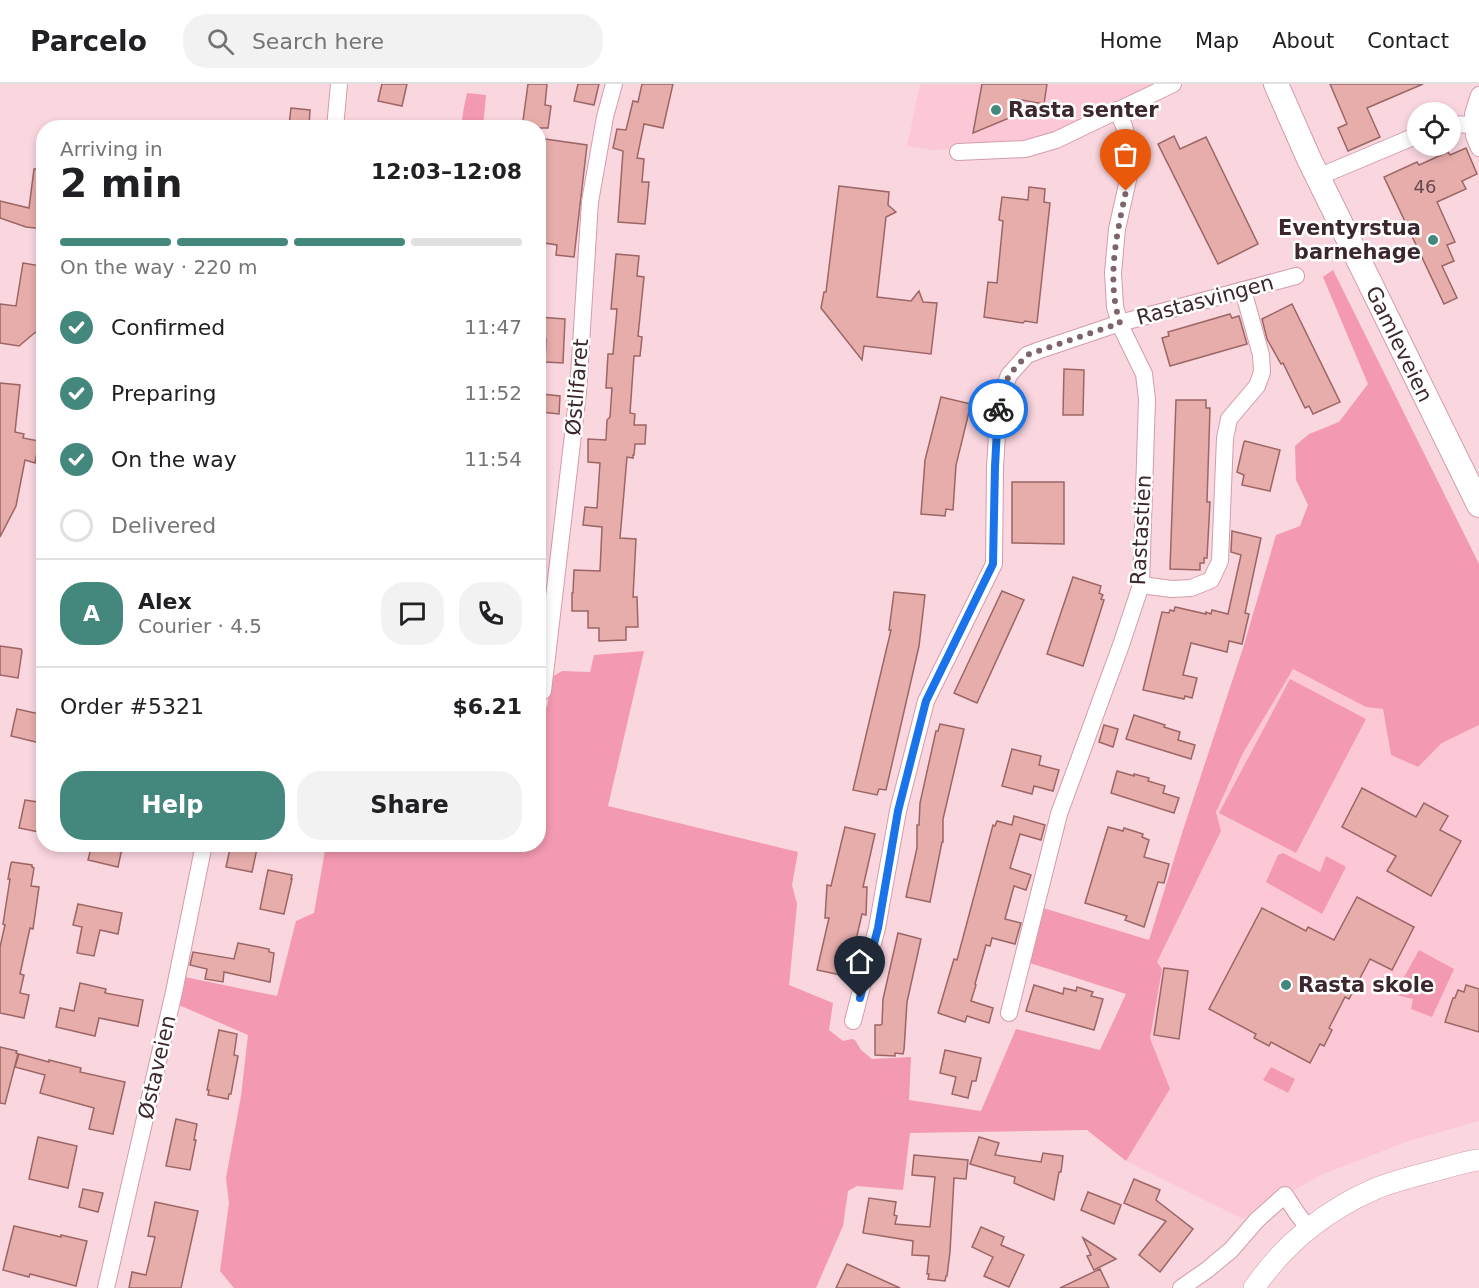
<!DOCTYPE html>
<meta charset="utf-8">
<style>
:root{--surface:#fff;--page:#f2f2f2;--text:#202124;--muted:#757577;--line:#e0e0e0;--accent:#44887d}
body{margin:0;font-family:"DejaVu Sans",sans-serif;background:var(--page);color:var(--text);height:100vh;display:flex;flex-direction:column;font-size:22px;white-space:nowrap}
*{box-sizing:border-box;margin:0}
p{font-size:20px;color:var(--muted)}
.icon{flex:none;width:33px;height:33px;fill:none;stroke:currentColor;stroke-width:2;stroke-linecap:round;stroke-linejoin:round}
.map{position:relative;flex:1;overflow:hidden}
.sheet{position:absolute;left:36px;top:36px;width:510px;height:732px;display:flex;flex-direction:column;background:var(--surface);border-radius:24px;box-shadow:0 3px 9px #0003}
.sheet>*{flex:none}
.fabs{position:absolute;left:1407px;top:18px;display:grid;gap:12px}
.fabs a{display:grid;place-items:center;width:54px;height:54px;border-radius:50%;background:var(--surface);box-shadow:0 3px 9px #0003;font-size:30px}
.pin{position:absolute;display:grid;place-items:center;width:51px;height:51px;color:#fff;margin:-62px -26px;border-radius:50% 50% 50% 0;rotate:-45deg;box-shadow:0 0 6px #0007}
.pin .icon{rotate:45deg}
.courier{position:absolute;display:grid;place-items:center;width:60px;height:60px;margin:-30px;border:4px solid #1a73e8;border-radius:50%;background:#fff;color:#222;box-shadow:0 2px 8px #0007}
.overview em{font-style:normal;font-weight:600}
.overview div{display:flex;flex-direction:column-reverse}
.overview{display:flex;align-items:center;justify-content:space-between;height:102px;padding:0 24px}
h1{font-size:39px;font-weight:600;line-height:45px}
.bar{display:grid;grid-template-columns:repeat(4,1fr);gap:9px 6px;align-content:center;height:72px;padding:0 24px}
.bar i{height:8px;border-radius:4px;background:var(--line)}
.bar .active{background:var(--accent)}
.bar p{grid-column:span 4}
.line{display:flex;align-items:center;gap:15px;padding:0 24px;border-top:2px solid var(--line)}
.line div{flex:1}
.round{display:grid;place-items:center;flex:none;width:63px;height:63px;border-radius:24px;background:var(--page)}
ol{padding:0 24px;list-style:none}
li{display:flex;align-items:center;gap:18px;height:66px}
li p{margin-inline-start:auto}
li .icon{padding:6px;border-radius:50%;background:var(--accent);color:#fff;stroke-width:4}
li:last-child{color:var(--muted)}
li i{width:33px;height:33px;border:3px solid var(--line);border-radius:50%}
.primary-button{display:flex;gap:12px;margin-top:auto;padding:12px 24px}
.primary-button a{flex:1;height:69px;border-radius:24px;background:var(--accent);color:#fff;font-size:24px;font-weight:600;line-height:69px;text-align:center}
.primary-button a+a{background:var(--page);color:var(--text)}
header{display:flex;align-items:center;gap:36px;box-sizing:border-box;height:84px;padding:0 30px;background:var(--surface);border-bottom:2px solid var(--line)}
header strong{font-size:28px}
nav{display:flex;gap:33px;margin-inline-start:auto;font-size:21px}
.search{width:420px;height:54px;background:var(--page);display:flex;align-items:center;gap:15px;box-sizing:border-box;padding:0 21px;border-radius:24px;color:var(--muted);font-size:22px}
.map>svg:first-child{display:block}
.built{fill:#fdc8d6}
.green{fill:#f399b2}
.building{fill:#e7adab;stroke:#9b6665;stroke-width:1.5}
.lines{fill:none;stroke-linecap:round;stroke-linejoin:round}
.minor-casing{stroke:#d39caa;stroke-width:18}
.tertiary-casing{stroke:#d39caa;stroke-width:22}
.secondary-casing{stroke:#d39caa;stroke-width:26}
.minor{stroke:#fff;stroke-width:16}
.tertiary{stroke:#fff;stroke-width:21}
.secondary{stroke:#fff;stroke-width:24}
.done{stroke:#7e646b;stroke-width:6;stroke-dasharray:0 10.8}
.route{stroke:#1a73e8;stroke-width:8}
.poi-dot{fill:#44887d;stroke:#fff;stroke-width:2}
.labels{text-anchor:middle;stroke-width:5;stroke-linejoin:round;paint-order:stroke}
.number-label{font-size:18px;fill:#67484c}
.poi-label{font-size:21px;font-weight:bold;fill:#3c272d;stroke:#fff;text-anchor:start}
.street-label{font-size:21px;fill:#3c272d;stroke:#fff}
</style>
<header>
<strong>Parcelo</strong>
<div class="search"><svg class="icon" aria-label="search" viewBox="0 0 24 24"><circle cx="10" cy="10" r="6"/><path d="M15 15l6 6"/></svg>Search here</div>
<nav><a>Home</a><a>Map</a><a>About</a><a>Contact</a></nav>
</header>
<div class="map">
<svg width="1479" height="1204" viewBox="0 0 1479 1204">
<rect width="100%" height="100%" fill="#fad6df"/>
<g class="built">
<path d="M920 0H1156L1039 55 992 62 932 66 907 62Z"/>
<path d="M1293 584 1366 623 1383 625 1391 671 1417 683 1442 659 1479 641V1037L1406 1058 1321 1091 1243 1135 1126 1077 1170 1005 1150 954 1161 885 1157 878 1221 747 1216 728 1243 669Z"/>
</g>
<g class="green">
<path d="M467 9 486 11 483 43H461L464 23Z"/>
<path d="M1333 186 1479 480V641L1442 659 1418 683 1391 671 1383 625 1366 623 1293 585 1243 669 1216 728 1221 747 1157 878 1162 885 1150 954 1170 1005 1126 1077 1087 1046 910 1049 903 1106 857 1102 848 1107 843 1142 816 1204H234L220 1187 229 1119 226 1094 241 1012 248 951 179 921 185 893 277 912 296 837 314 829 326 761 538 760 539 622 547 623 552 593 562 587 590 588 594 571 644 567 608 722 798 768 792 801 797 820 789 901 833 919 829 946 843 957 852 955 855 956 861 966 872 975 911 973 909 1016 981 1027 1016 945 1100 966 1126 910 1030 879 1043 824 1149 856 1184 743 1244 561 1276 451 1300 442 1308 421 1296 396 1295 362 1309 350 1339 338 1368 300 1323 193Z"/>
<path d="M1290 595 1366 635 1296 769 1219 729Z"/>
<path d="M1283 769 1320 788 1326 772 1346 783 1322 830 1266 798 1278 771Z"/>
<path d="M1419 866 1454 885 1432 933 1411 925 1413 915 1396 911V908Z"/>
<path d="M1271 983 1295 995 1288 1009 1263 996Z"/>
</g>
<g class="building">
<path d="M382 0H407L402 22 378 17Z"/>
<path d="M528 0H547L545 21 551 22 548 44H522Z"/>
<path d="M578 0H599L594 21 574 17Z"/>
<path d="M642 0H673L663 44 644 40 637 74 644 75 642 98H649L645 140 618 138 623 67 613 64 617 45 626 46 633 17 638 18Z"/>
<path d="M982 0H1047L1044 20 1016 15 1014 32 973 49Z"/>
<path d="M1330 0H1423L1367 24 1380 53 1348 67 1338 44 1347 40Z"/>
<path d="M291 24 310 26 309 43 289 41Z"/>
<path d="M1174 52 1180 65 1206 53 1258 160 1218 180 1158 60Z"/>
<path d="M538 54 587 61 574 173 556 171 557 161 538 158Z"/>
<path d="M1466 64 1477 90 1462 97 1466 105 1437 118 1455 158 1447 161 1454 177 1442 182 1457 214 1444 220 1384 93 1417 78 1419 81 1448 68 1450 71Z"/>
<path d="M34 85H44V145L26 143 0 134V117L29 124Z"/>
<path d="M839 102 889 108 888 121 896 128 886 133 877 213 911 217 919 207 923 218 937 219 931 270 864 262 862 276 821 224 824 208H826Z"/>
<path d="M1029 103 1045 105 1044 118 1050 119 1037 239 1025 237 1023 239 984 233 988 198 997 199 1003 137 999 136 1002 113 1028 116Z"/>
<path d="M616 170 639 172 637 192 644 193 638 252 642 253 640 272H634L630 329 635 330 634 341H646L645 360H635L634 371H633V374L627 373 620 454 636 455 633 513H637L638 543H626V556L599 557V544H588V527H572V509H573L574 486 600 487 602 443 583 441 585 423 597 424 600 379 588 378V355L606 356 607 336 610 333 612 304H606L608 270H613L617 225H611Z"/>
<path d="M23 179 41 182 39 193 44 194V241L19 262 0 259V220L16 222Z"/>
<path d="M1292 220 1340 318 1313 330 1309 322 1305 324 1283 279 1281 280 1267 255 1262 235Z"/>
<path d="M1230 230 1232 234 1239 232 1247 260 1170 282 1162 254 1169 252 1168 248Z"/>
<path d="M538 233 565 235 563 279 545 278 546 255 538 254Z"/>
<path d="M1064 285 1084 286 1083 331H1063Z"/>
<path d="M0 299 20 301 15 348 24 350 23 354 39 357 35 379 25 376 16 422 0 453Z"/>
<path d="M542 310 560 312 559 330 541 328Z"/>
<path d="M941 313 971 320 956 381 953 426 946 425 945 432 921 430 925 376Z"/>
<path d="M1176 316H1206V324H1210L1207 418H1210L1207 474H1204V479H1200V486L1170 485Z"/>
<path d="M1245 357 1280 366 1270 407 1242 401 1244 391 1237 388 1244 358Z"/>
<path d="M1012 398H1064V460L1012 459Z"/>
<path d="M1232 447 1261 454 1245 529 1249 530 1242 560 1229 557 1227 568 1191 559 1183 591 1197 594 1192 614 1185 612 1184 615 1143 606 1162 528 1169 529 1170 526 1174 527 1175 523 1206 530V528L1211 530 1212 526 1228 530 1241 471 1231 468Z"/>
<path d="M1073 493 1101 502 1099 509 1103 511 1101 515 1104 516 1083 582 1047 570Z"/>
<path d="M1002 507 1024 516 977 619 954 609Z"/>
<path d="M894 508 925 511 919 562 886 706 879 705 877 711 853 706 891 546H889Z"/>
<path d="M0 562 21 565 22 567 18 594 0 591Z"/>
<path d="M17 625 44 631V660L11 652Z"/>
<path d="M1134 631 1165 641 1164 643 1180 648 1178 656 1195 661 1191 675 1126 655Z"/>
<path d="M940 640 964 645 943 735V758H942L930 818 906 813 917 764V741H919L920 719 936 647H938Z"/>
<path d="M1104 641 1118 645 1113 663 1099 658Z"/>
<path d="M1012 665 1041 672 1039 681 1059 686 1053 707 1034 702 1032 710 1002 702Z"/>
<path d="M1117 687 1134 692V690L1149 694 1148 697 1165 702 1163 709 1179 714 1174 729 1111 709Z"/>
<path d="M1362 704 1416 733 1424 719 1448 732 1440 746 1461 757 1431 812 1387 787 1396 772 1342 743Z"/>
<path d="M25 716 44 719V749L19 744Z"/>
<path d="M1014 732 1045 741 1041 756 1020 750 1010 784 1031 791 1026 806 1014 802 1005 835 1021 839 1015 860 992 854 990 862 986 861 975 900 976 901 971 917 993 924 989 939 967 932 965 938 938 929 954 875 957 876 993 741 995 742 997 737 1012 741Z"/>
<path d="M845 743 875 750 863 803H867L866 831 862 830 849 886 842 885 841 891 817 886 829 834H825L827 801 831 802Z"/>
<path d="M1108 743 1123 747 1124 744 1143 750 1142 753 1149 756 1144 773 1169 780 1164 799 1158 798 1144 843 1125 836 1127 832 1085 819Z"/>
<path d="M92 760H123L118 783 88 776Z"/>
<path d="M231 760H258L252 788 226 783Z"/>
<path d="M12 778 32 781V783L34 784 31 802 39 803 33 845 30 844 20 890 24 891 20 909 29 911 24 934 0 929V863L5 841 3 840 10 795H8L11 779Z"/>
<path d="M268 786 292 791 291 795H292L284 830 260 825Z"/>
<path d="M1357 813 1414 843 1392 886 1370 875 1349 915 1345 913 1329 944 1332 946 1324 962 1320 960 1310 979 1271 958 1269 962 1254 954 1256 950 1209 925 1262 824 1306 847 1308 843 1334 856Z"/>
<path d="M78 820 122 829 118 850 100 846 94 872 77 869 82 843 73 841Z"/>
<path d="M898 849 921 855 907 918 904 966 903 970 895 969V972L875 971V941H881L882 940 883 915Z"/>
<path d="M238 859 269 865V868L274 869 270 898 224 888 223 898 205 895 207 885 190 881 193 868 234 875Z"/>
<path d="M1164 884 1188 887 1179 955 1154 951Z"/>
<path d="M80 899 106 905 105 909 143 916 138 942 99 934 95 952 56 943 60 924 74 927Z"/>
<path d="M1034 901 1063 910 1064 904 1076 907 1077 903 1093 908 1091 912 1103 915 1094 946 1026 927Z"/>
<path d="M1466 901 1479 905V948L1445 938 1453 914H1455L1458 906 1464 908Z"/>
<path d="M219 946 237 950 234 971 238 972 231 1010H229L228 1015 208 1011 209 1006H207Z"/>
<path d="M0 963 17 967 16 969 18 970 5 1020 0 1019Z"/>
<path d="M945 966 981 974 976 997H972L968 1014 952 1010 956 993 940 989Z"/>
<path d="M19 970 49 978V976L81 984 80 988 125 998 113 1050 89 1045 94 1024 40 1009 45 991 15 983Z"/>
<path d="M176 1035 197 1040 194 1056H196L190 1086 166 1082Z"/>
<path d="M38 1053 77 1062 68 1104 29 1095Z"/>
<path d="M979 1053 999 1059 995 1071 1041 1078 1043 1069 1063 1072 1061 1088H1059L1054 1116 1014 1099 1015 1093 970 1080Z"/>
<path d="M914 1071 968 1076 966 1095 954 1094 950 1168 947 1192H946L945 1197 928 1195 929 1190H927L929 1172 912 1171 913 1157 863 1149 869 1114 896 1118 894 1131 897 1132 895 1140 930 1143 935 1093 912 1091Z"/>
<path d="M1134 1095 1160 1106 1156 1116 1193 1145 1160 1188 1139 1171 1166 1137 1124 1119Z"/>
<path d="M83 1105 103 1109 98 1128 79 1123Z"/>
<path d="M1088 1108 1121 1121 1114 1140 1081 1126Z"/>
<path d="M155 1118 198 1127 181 1204H129L132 1188 146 1191 155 1153 148 1152Z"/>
<path d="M14 1142 61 1153V1151L87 1157 76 1202 30 1190 29 1193 3 1186Z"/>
<path d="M981 1143 1004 1153 1001 1161 1024 1171 1009 1203 984 1192 993 1173 972 1163Z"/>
<path d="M1083 1154 1116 1175 1094 1186 1087 1172 1091 1171Z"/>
<path d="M847 1180 900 1204H836Z"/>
<path d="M1100 1185 1109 1204H1060Z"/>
</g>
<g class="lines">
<g class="minor-casing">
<g id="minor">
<path d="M1450 40 1473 41 1474 52 1479 64"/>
<path d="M1473 41V30L1479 11"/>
<path d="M335 44 339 0"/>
<path d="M958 68 1025 65 1056 56 1173 0"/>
<path d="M1318 93 1418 51"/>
<path d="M1141 501 1172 505 1191 504 1211 496 1220 477 1225 354 1229 335 1257 302 1262 288 1261 271 1243 206"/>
<path d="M543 607 578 308 590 118 605 33 614 0"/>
<path d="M1009 929 1059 730 1121 561 1141 501 1147 315 1144 290 1121 243 1115 223 1113 189 1117 145 1130 87 1129 61 1124 42 1117 26"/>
<path d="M853 937 877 844 898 727 926 617 994 480 995 383 999 318 1009 291 1027 271 1040 266 1120 239 1296 192"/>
<path d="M106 1204 174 908 204 760"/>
<path d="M1181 1204 1207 1186 1231 1166 1257 1136 1285 1111 1296 1128 1309 1145"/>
</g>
</g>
<g class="tertiary-casing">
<path id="tertiary" d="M1254 1204C1284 1160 1327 1125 1377 1104 1395 1097 1415 1092 1434 1087 1449 1083 1464 1078 1479 1076"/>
</g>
<g class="secondary-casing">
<path id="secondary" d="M1276 0 1309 75 1479 421"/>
</g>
<use href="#minor" class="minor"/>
<use href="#tertiary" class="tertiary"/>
<use href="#secondary" class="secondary"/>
</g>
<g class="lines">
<path class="done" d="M998 325 999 318 1009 291 1027 271 1120 239C1106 196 1117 149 1126 107"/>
<path class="route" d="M860 914 878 844 898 727 926 617 993 480 995 383 998 325"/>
</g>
<g class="poi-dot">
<circle cx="996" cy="26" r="6"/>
<circle cx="1433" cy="156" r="6"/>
<circle cx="1286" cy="901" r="6"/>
</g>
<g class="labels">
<g class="number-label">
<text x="1425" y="109">46</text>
</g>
<g class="poi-label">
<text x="1008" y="33">Rasta senter</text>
<text x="1421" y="151" text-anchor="end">Eventyrstua<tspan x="1421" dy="24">barnehage</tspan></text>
<text x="1298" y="908">Rasta skole</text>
</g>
<g class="street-label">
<text transform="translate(1205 216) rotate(-15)" y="7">Rastasvingen</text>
<text transform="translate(1399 260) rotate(64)" y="7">Gamleveien</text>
<text transform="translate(577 303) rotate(-85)" y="7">Østlifaret</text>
<text transform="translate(1141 446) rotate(-87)" y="7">Rastastien</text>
<text transform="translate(157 983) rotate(-77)" y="7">Østaveien</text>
</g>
</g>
</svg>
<div class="fabs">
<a><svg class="icon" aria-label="locate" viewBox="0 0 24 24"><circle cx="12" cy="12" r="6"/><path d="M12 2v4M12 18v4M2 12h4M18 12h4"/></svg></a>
</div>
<div class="pin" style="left:1126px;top:107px;background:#ea580c"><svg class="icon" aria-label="bag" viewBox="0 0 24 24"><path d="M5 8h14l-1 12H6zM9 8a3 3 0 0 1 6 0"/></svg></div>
<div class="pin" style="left:860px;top:914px;background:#1f2937"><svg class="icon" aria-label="home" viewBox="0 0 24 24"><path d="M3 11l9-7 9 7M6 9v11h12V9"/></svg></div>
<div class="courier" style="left:998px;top:325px"><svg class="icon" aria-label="bike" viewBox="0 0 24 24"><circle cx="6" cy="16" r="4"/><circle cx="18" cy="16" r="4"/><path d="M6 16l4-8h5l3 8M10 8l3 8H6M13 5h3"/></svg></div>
<section class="sheet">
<div class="overview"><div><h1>2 min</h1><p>Arriving in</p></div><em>12:03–12:08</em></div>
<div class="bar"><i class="active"></i><i class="active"></i><i class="active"></i><i></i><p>On the way · 220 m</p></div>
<ol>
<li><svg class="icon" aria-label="check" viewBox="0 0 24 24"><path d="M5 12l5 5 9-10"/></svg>Confirmed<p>11:47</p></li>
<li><svg class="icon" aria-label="check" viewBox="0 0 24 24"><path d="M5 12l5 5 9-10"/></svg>Preparing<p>11:52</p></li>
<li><svg class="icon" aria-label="check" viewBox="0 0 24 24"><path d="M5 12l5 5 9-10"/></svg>On the way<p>11:54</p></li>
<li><i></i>Delivered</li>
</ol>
<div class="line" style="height:108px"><b class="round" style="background:var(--accent);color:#fff">A</b><div><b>Alex</b><p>Courier · 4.5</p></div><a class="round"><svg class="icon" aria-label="chat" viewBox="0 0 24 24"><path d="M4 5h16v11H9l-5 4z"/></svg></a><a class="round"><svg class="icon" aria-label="phone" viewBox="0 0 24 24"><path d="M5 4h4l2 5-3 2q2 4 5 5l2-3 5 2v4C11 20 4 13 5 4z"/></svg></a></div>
<div class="line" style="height:78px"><div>Order #5321</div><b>$6.21</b></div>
<div class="primary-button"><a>Help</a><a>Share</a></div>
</section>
</div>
